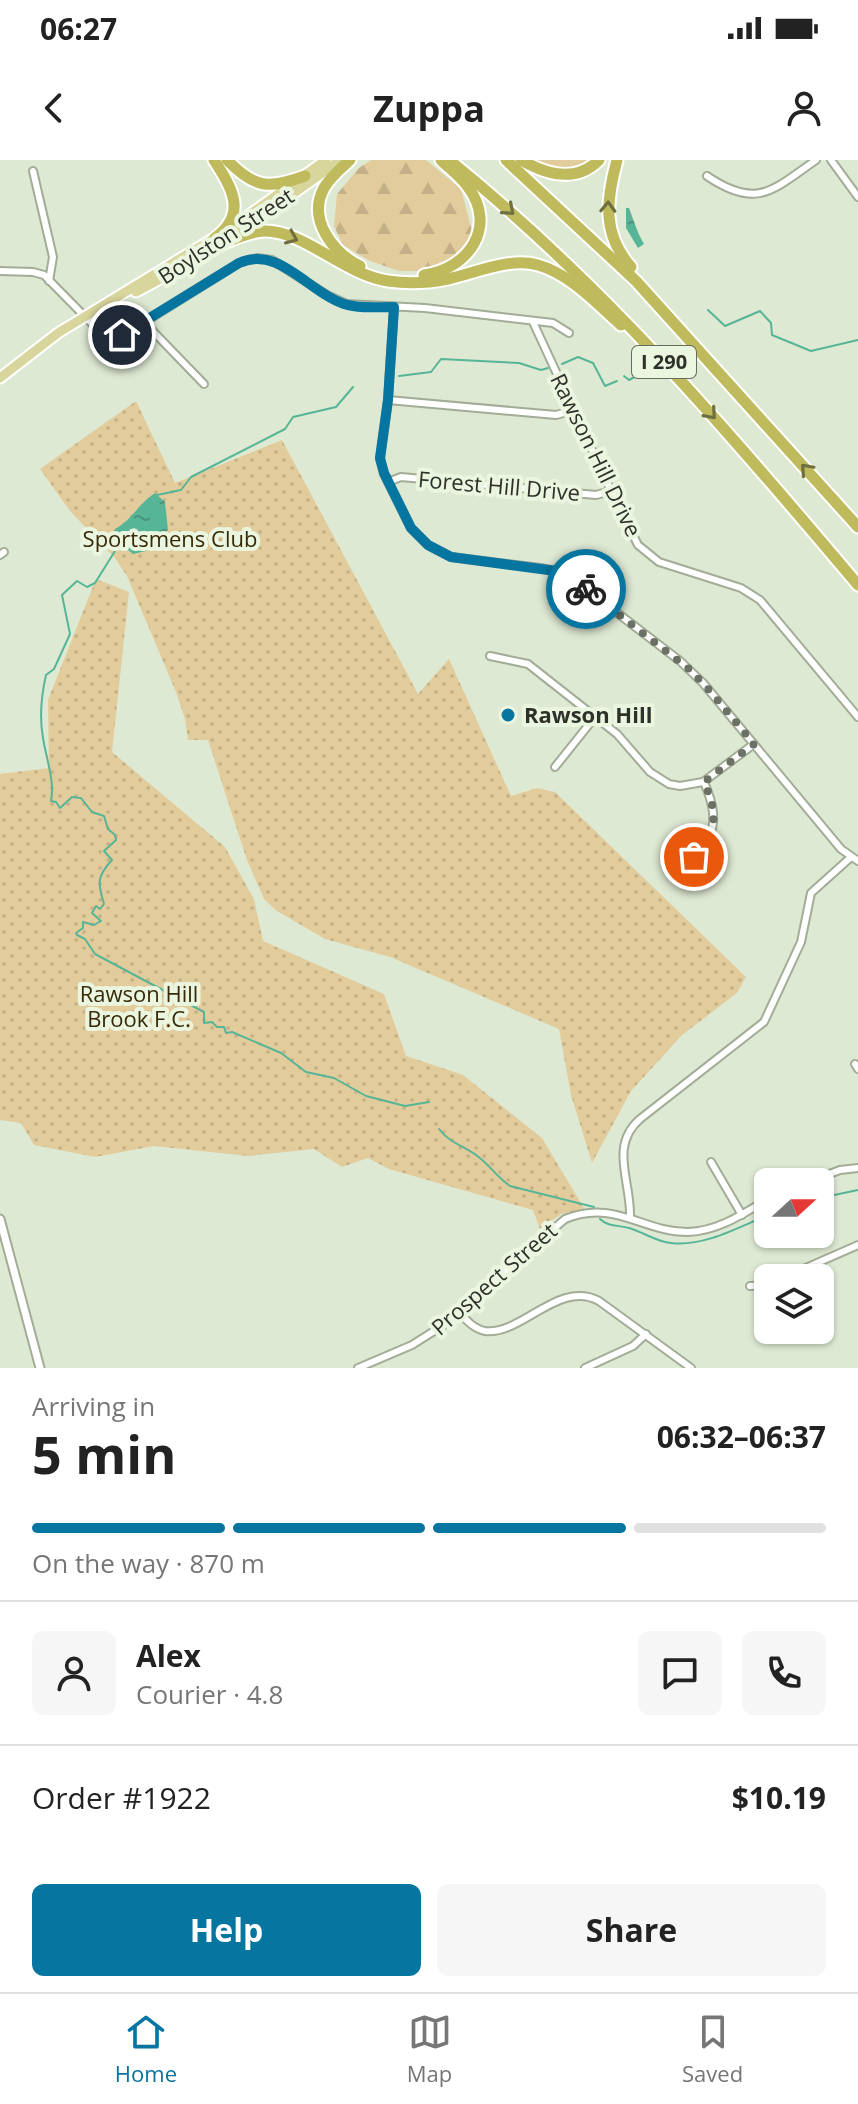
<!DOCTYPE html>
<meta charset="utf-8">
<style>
:root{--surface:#fff;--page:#f6f6f6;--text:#222;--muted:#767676;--line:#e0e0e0;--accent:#0675a0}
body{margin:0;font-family:"Open Sans",sans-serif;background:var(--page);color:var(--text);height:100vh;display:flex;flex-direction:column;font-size:30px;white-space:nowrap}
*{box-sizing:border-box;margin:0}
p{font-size:26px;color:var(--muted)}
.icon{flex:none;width:44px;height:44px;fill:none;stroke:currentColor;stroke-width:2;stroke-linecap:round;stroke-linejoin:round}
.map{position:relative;height:1208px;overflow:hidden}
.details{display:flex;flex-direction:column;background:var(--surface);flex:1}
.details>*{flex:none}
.needle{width:52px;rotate:69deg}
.fabs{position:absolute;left:754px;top:1008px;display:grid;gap:16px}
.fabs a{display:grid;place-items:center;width:80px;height:80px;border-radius:12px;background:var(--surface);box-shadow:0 2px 6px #0004;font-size:40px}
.pin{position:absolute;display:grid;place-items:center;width:68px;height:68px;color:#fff;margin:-34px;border:4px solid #fff;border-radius:50%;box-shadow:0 2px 8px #0007}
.courier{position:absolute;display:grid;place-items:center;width:80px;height:80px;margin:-40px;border:6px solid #0675a0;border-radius:50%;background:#fff;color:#222;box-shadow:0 2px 10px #0007}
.overview em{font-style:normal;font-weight:700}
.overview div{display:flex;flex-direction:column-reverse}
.overview{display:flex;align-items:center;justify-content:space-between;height:136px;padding:0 32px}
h1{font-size:52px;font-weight:700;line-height:60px}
.bar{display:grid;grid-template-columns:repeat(4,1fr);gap:12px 8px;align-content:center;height:96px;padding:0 32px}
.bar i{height:10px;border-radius:6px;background:var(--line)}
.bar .on{background:var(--accent)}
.bar p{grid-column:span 4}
.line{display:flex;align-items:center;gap:20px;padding:0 32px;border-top:2px solid var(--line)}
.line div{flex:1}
.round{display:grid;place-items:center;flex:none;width:84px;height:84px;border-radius:12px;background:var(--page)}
.cta{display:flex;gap:16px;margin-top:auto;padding:16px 32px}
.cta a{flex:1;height:92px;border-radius:12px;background:var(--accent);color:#fff;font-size:32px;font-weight:700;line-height:92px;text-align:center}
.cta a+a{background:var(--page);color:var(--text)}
.status{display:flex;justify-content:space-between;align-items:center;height:56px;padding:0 40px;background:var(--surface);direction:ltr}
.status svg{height:22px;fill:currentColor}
header{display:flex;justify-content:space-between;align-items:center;height:104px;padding:0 32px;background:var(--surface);font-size:36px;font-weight:700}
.tabs{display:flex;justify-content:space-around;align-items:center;height:112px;border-top:2px solid var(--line);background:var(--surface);font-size:22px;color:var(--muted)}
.tabs a{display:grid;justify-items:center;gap:4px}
.tabs .on{color:var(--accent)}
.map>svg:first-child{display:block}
.grass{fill:url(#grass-dots)}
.forest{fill:url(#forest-firs)}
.water{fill:url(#water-ripples)}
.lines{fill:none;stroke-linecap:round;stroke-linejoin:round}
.stream{stroke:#57b597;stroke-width:2}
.minor-casing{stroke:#a2ac97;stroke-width:10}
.tertiary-casing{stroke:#a2ac97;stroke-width:11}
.primary-casing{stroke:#fff;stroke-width:13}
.motorway-casing{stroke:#fff;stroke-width:15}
.minor{stroke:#fff;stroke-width:6}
.tertiary{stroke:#fff;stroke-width:7}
.primary{stroke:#d9d69d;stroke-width:9}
.motorway{stroke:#bfbb5c;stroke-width:11}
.oneway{stroke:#6f6f40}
.done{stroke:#6b7164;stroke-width:8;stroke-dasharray:0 14.4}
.route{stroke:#0675a0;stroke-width:10}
.poi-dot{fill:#0675a0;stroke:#ebf6e0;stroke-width:3}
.labels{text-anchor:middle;stroke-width:8;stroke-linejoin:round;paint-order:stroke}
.shield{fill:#ebf6e0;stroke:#666c60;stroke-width:2}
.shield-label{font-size:20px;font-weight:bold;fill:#2d3129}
.street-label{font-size:22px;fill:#2d3129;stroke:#ebf6e0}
.park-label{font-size:22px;fill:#382a08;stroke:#ebf6e0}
.poi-label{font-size:22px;font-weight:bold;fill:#2d3129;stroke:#ebf6e0;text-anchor:start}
</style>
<div class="status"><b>06:27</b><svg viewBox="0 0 49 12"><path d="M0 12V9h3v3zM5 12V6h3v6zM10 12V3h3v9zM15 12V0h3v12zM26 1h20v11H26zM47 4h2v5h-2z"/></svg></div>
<header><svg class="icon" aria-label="back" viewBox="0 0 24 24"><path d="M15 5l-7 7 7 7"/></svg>Zuppa<svg class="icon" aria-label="person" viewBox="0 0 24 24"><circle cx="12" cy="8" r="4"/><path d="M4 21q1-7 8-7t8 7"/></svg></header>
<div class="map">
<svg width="858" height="1208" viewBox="0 0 858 1208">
<defs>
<pattern id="grass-dots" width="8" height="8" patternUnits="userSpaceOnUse" patternTransform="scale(2)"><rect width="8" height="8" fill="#e3cc9c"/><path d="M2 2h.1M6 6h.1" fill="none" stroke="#c3b086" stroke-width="1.8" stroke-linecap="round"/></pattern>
<pattern id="forest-firs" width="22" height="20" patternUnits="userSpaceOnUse" patternTransform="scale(2)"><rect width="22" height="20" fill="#e3cc9c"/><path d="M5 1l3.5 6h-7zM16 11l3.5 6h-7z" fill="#c3b086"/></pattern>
<pattern id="water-ripples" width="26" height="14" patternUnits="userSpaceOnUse" patternTransform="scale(2)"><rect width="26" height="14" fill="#57b597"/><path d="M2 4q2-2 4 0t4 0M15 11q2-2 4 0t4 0" fill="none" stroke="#48947b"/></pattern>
</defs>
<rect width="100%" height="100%" fill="#dee9d3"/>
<g class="grass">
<path d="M136 241 175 323 282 280 418 534 449 499 511 636 537 628 555 632 746 817 737 833 682 875 631 931 592 1003 571 935 559 869 390 797 325 779 277 751 264 739 247 700 208 580H188L185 559 176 532 127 416 115 398 70 351 40 309Z"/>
<path d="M96 419 129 432 112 592 225 687 254 739 263 781 384 834 406 896 463 915 542 978 585 1050 561 1054 540 1069 533 1050 389 1009 368 998 342 1007 314 989 248 996 154 986 95 997 34 985 21 963 0 960V614L49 608 48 540Z"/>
</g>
<g class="forest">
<path d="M371 0H426L461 29 472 71 466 89 447 105 422 111H399L370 101 343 85 334 66 337 34 359 8Z"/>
<path d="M537 0H592C575 11 555 12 537 0Z"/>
</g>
<g class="water">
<path d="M626 48H629C634 61 637 72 644 84L638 88 626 68Z"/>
<path d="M155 333 165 342 168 370 146 391 133 394 118 382 113 374 115 369C131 361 139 343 155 333Z"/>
</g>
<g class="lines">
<g class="stream">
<path d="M708 150 725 166 760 151 771 163 772 175 811 191 858 180"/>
<path d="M562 204 578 197 593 203 605 226 617 221"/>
<path d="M399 216 431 212 441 199 519 203 541 210 548 208"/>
<path d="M624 216 629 220 642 213"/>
<path d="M157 335 181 330 191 317 285 269 293 257 336 247 353 227"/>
<path d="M115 391 95 423 87 427 77 421 62 435 70 474 54 509 46 515C41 537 39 556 43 578 46 598 55 621 51 641L56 642 60 648 72 637 81 638 92 652 104 656 108 669 115 675 116 680 104 691 112 700C96 717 98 724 104 744L100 749 96 746 92 753 101 761 94 765 83 762V768L76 773 77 775 85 779 95 794 204 852V863L212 862 217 867H224L226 873 232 872 281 893 306 912 334 918 366 936 405 946 429 942"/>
<path d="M439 969C450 984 468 987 481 999 492 1008 498 1018 510 1026L594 1047"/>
<path d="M820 1038 858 1030"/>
<path d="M600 1059C608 1067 619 1065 629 1068 643 1072 657 1082 671 1083 704 1087 739 1067 768 1055"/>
</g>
<g class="minor-casing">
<g id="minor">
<path d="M831 0 858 37"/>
<path d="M33 11 53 97 49 121"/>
<path d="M707 16C757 50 773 30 816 0"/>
<path d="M0 111 33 112 44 115 103 175 112 178 135 168 239 103 257 98 272 100 327 135 347 144 425 148 553 163 569 173"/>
<path d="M394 147 388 240 380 299 384 314 411 368 428 385 451 397 541 408 560 412 573 419 680 501 703 523 841 689 858 701"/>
<path d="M144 162 204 224"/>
<path d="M533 162 611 331 638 385 659 402 741 428 760 440 858 557"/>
<path d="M388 240 556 255 574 250"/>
<path d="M388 322 401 317 596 335 611 331"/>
<path d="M0 395 4 392"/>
<path d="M490 496 528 504 617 574 650 612 669 624 680 626 703 622 754 584"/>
<path d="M555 607 595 557"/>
<path d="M691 707C693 697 699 693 705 685 719 664 713 643 704 622"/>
<path d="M855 904 858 909"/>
<path d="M711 1002 742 1055"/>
<path d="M808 1022 840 1010 858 1008"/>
<path d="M630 1056C631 1021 609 986 640 959L764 862 801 782 811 733 850 698"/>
<path d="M783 1118 858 1085"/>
<path d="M750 1126 768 1125"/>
<path d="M459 1152C466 1160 474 1169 485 1171 521 1176 559 1119 599 1141L691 1208"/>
<path d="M358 1208 412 1185 442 1166 565 1059C615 1039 642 1072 688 1072 718 1071 743 1054 768 1039"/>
<path d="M585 1208 633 1186 646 1174"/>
</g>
</g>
<g class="tertiary-casing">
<path id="tertiary" d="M0 1059 40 1208"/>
</g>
<g class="primary-casing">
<g id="primary">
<path d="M136 132C209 94 274 48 340 0"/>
<path d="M0 218 58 173 232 67 326 0"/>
</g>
</g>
<g class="motorway-casing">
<g id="motorway">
<path d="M214 0C232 28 248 54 215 78"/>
<path d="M227 0C255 29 269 29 305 16"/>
<path d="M350 0C340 9 330 17 324 28 307 59 333 93 360 106"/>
<path d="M449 0C603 124 731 274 858 425"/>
<path d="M506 0 636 121 858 367"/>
<path d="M521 0C547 15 576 23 599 0"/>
<path d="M617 0C606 41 602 74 631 107"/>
<path d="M218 85C233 80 249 71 265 71 305 71 343 114 388 121 408 124 428 123 448 119 476 113 509 97 538 105 570 114 596 143 621 165"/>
<path d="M424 115C468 109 498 67 468 27 461 17 450 9 441 0"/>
</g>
</g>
<use href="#minor" class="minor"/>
<use href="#tertiary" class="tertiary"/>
<use href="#primary" class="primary"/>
<use href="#motorway" class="motorway"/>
</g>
<defs><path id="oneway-chevron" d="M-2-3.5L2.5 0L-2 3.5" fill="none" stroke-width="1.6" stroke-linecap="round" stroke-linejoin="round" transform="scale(2)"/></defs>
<g class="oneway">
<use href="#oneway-chevron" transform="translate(608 47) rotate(-88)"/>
<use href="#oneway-chevron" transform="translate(509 50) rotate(41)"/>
<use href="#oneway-chevron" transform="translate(292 78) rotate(23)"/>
<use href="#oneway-chevron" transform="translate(711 254) rotate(49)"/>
<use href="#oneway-chevron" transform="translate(806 309) rotate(-132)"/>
</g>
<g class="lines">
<path class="done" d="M586 429 689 509 711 532 754 584 704 622C718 654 718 670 694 697"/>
<path class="route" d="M122 175 239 103C279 85 308 132 344 144 360 149 378 147 394 147L388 240 380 298 384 313 411 368 428 385 451 397 556 411 569 416 586 429"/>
</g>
<circle class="poi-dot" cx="508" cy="555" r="8"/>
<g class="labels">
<rect class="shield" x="632" y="186" width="64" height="32" rx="6"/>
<g class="shield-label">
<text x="664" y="209">I 290</text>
</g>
<g class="street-label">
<text transform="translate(226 76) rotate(-33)" y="8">Boylston Street</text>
<text transform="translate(596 295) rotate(64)" y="8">Rawson Hill Drive</text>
<text transform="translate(499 326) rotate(5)" y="8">Forest Hill Drive</text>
<text transform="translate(494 1119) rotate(-41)" y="8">Prospect Street</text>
</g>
<g class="park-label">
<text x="170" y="387">Sportsmens Club</text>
<text x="139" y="842">Rawson Hill<tspan x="139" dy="25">Brook F.C.</tspan></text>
</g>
<g class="poi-label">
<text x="524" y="563">Rawson Hill</text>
</g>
</g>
</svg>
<div class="fabs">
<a><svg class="needle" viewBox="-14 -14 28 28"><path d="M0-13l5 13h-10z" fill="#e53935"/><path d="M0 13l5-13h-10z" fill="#767676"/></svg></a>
<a><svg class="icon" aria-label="layers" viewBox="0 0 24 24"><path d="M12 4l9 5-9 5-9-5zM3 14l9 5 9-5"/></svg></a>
</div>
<div class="pin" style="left:694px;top:697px;background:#ea580c"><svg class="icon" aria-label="bag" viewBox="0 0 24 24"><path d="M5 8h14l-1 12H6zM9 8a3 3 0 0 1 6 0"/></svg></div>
<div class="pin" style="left:122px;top:175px;background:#1f2937"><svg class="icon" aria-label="home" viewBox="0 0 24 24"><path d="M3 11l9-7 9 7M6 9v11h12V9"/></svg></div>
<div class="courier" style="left:586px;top:429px"><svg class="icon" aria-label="bike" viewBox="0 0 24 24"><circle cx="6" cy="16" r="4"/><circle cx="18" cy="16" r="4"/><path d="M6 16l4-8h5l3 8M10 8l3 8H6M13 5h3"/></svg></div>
</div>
<section class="details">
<div class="overview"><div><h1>5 min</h1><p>Arriving in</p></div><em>06:32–06:37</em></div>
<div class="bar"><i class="on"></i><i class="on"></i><i class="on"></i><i></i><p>On the way · 870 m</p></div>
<div class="line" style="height:144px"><a class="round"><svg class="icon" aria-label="person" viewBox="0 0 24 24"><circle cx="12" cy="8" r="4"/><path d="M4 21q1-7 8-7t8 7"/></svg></a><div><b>Alex</b><p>Courier · 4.8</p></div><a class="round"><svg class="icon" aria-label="chat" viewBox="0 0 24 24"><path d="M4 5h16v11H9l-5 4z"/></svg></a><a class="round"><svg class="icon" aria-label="phone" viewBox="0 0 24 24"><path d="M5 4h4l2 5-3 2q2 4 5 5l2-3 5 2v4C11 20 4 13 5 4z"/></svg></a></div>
<div class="line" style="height:104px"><div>Order #1922</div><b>$10.19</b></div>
<div class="cta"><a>Help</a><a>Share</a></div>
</section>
<nav class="tabs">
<a class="on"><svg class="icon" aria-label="home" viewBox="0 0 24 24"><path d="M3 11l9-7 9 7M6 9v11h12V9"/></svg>Home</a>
<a><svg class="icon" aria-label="map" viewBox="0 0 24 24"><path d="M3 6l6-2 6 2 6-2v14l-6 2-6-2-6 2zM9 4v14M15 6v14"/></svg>Map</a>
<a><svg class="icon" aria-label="saved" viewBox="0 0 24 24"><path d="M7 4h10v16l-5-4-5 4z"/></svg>Saved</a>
</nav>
